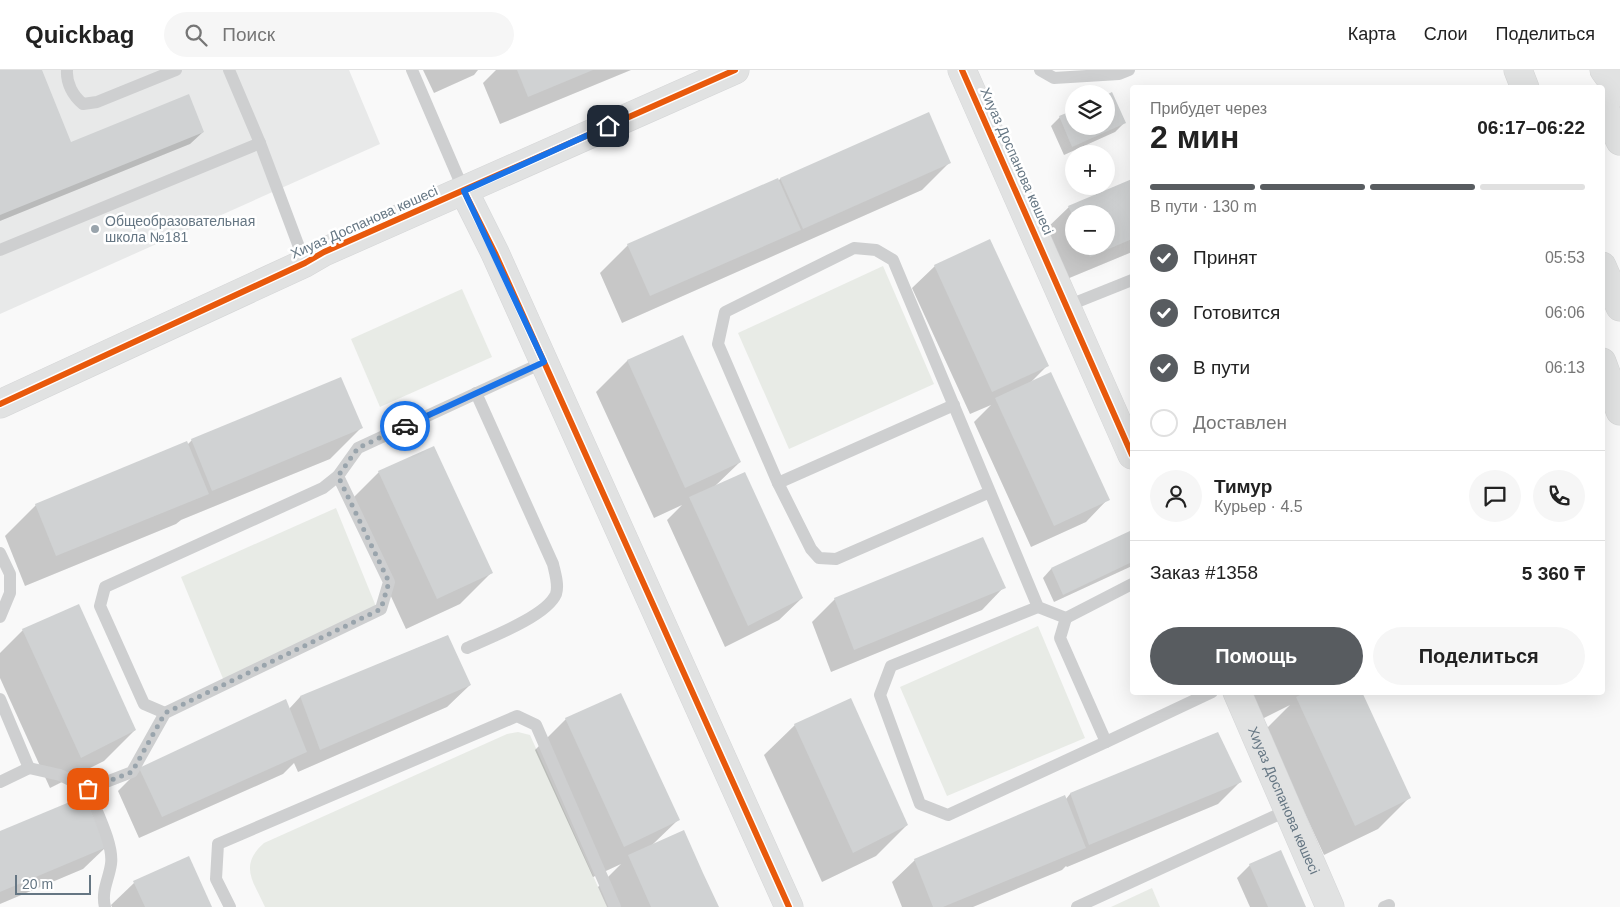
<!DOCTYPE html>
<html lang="ru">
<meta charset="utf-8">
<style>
:root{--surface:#fff;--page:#f6f6f6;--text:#222;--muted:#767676;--line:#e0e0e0;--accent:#585c60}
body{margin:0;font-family:Helvetica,sans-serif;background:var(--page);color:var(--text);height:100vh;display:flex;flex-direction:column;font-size:19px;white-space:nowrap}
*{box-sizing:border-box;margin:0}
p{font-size:16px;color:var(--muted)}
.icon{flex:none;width:28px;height:28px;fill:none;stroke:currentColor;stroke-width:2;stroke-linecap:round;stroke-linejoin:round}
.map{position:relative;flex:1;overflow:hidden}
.details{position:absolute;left:1130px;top:15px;width:475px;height:610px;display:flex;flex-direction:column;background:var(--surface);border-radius:5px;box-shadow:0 5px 20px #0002}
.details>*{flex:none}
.buttons{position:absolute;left:1065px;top:15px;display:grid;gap:10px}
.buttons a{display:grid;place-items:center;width:50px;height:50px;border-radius:50%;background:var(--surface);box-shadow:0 5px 20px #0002;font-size:25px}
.scale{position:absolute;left:15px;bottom:12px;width:76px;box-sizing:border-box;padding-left:5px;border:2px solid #657683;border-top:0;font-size:14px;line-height:18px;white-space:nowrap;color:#657683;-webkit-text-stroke:4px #fff;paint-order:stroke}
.pin{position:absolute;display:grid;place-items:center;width:42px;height:42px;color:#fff;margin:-21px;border-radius:10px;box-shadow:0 2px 8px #0006}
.courier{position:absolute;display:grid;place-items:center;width:50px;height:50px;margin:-25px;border:4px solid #1a73e8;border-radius:50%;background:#fff;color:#222;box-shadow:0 1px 6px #0007}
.head em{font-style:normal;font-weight:600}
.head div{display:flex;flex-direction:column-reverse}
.head{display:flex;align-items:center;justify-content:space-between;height:85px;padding:0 20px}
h1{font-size:32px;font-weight:600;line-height:38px}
.bar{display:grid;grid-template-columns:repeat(4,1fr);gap:8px 5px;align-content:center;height:60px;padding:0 20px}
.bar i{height:6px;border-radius:4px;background:var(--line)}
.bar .on{background:var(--accent)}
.bar p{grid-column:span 4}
.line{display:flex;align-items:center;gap:12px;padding:0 20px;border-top:1px solid var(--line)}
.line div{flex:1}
.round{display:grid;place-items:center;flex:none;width:52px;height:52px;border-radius:26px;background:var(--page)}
ol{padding:0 20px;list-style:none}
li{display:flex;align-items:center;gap:15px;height:55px}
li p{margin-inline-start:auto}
li .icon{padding:5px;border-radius:50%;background:var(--accent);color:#fff;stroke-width:4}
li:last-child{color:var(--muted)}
li i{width:28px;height:28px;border:2px solid var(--line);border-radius:50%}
.cta{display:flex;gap:10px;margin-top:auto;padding:10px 20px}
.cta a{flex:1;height:58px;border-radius:30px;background:var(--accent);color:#fff;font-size:20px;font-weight:600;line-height:58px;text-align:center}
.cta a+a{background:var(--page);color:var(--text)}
header{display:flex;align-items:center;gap:30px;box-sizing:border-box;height:70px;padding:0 25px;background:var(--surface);border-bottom:1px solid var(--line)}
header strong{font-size:24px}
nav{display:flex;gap:28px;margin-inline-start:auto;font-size:18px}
.search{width:350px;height:45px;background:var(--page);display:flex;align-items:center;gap:12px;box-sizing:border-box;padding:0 18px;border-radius:28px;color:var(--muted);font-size:19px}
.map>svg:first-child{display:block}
.built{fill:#e8e9e9}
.green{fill:#e8ebe6}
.shadow{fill:#0003;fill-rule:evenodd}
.building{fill:#d0d2d3}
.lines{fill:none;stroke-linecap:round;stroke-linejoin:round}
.secondary-casing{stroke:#d5d6d7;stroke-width:29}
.highway-casing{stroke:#d5d6d6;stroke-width:29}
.lane{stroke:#cecfd0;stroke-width:12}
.secondary{stroke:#e1e2e2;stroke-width:28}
.highway{stroke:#e1e2e2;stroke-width:28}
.cycleway-casing{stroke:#fff;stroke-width:9}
.cycleway{stroke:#e8590c;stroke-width:6}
.done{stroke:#99a4ac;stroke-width:5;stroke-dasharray:0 9}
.route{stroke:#1a73e8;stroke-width:6}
.poi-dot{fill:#99a4ac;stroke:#fff;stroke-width:2}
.labels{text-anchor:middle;stroke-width:5;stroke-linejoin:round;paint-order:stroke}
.street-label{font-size:14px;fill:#657683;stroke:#fff}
.poi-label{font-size:14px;fill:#657683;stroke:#fff;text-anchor:start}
</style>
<header>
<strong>Quickbag</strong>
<div class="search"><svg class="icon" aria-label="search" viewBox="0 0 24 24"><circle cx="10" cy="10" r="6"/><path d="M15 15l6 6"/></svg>Поиск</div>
<nav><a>Карта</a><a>Слои</a><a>Поделиться</a></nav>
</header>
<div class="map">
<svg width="1620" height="837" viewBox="0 0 1620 837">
<rect width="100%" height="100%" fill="#f9f9f9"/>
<path class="built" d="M0 0H349L380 74 0 244Z"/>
<g class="green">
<path d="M883 196 934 314 789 379 738 263Z"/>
<path d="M462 219 492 287 380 337 351 269Z"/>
<path d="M336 438 377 539 224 611 181 507Z"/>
<path d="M1038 556 1085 668 947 726 900 617Z"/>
<path d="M518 662 530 665 607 837H265C254 812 238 796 264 773L507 664Z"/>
<path d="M1152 818 1160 837H1111Z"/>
</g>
<g class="shadow">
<path d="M0 0H41L70 73 203 62 190 74 0 151Z"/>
<path d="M423 0H478L474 5 434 23Z"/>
<path d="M496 0H631L500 54 483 13Z"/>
<path d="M928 44 949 93 922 120 622 253 600 203 628 175 778 111 780 109Z"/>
<path d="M1060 47 1074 56H1106L1124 53 1115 62 1064 85 1051 56Z"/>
<path d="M1132 110V182L1067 209 1046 159 1069 137ZM1074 144H1106V176H1074Z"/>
<path d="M935 196 1047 296 1030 313 1108 429 1086 452 1031 477 974 352 991 335 970 344 912 218Z"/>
<path d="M682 266 740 392 715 416 802 528 779 550 725 577 667 450 682 435 654 448 596 322 627 291Z"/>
<path d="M361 358 330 389 181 450 176 454 25 516 5 466 36 435 187 375 192 370Z"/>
<path d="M379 402 491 503 460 534 406 559 348 433Z"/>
<path d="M1132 462V496L1054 532 1043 508 1051 499Z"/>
<path d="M1004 517 982 540 831 602 812 552 835 529Z"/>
<path d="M23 560 135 660 104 691 50 718 0 608V583Z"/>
<path d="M447 566 470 615 447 637 298 702 294 693 283 704 139 768 118 721 140 699 289 639 300 627Z"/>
<path d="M1250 622H1361L1409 728 1378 759 1324 785 1266 659 1290 635 1262 649Z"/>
<path d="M566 649 678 750 652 775 718 837H607L598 817 621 794 593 807 535 680Z"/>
<path d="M795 655 907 755 876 786 822 812 764 685Z"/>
<path d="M1217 663 1240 712 1218 734 1067 797 1066 796 1062 800 973 837H902L892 812 915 790 1066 729 1070 724Z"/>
<path d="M0 763 106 777 83 799 0 834Z"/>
<path d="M1250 795 1305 837H1250L1237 808Z"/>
<path d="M134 813 211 837H112L111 835Z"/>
</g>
<g class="building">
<path d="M0 0H42L71 72 189 24 204 62 0 145Z"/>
<path d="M517 0H593L528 27Z"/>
<path d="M1112 22 1126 53 1072 77 1059 46 1074 40V56H1106V25Z"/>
<path d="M929 42 951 93 803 159 780 108Z"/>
<path d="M778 108 801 160 650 226 627 174Z"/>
<path d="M1132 109V169L1090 187 1085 176H1106V144H1074V149L1068 136Z"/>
<path d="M990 169 1049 296 992 322 934 195Z"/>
<path d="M683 265 741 392 685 418 627 290Z"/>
<path d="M1051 302 1110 430 1054 456 995 328Z"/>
<path d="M341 307 363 358 212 421 191 369Z"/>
<path d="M187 371 209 424 56 486 35 434Z"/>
<path d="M434 376 493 503 437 529 378 401Z"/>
<path d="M745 402 803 528 748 556 689 427Z"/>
<path d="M1132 460V492L1063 525 1051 498Z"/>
<path d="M983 467 1006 518 854 580 834 528Z"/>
<path d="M79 534 136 660 81 688 22 559Z"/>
<path d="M448 565 471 615 320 680 300 626Z"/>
<path d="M1306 622H1362L1411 728 1355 756 1296 627Z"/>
<path d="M621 623 680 750 624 777 565 648Z"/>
<path d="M851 628 908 755 853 783 794 654Z"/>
<path d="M286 629 307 682 162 747 139 698Z"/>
<path d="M1218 662 1242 712 1089 775 1070 723Z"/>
<path d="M1065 725 1086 778 943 837H933L914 789Z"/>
<path d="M84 726 107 777 0 822V761Z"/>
<path d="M684 760 703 803 719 837H651L628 785Z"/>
<path d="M1281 780 1306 837H1268L1249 794Z"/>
<path d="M189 786 212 837H145L133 811Z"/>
</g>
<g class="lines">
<g class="secondary-casing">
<g id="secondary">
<path d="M962 0 1132 385"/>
<path d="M464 121 495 183 789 837"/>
<path d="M0 334 305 193 324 182 735 0"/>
<path id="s1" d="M1237 622 1330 837"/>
</g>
</g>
<g class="highway-casing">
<g id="highway">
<path d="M1518 0 1525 18"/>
<path d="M1604 0 1620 22"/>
<path d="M1602 33 1620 71"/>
<path d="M1602 196 1620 237"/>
<path d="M1602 292 1620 341"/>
</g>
</g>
<g class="lane">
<path d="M67 0C66 13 73 26 83 34L97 32 176 0"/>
<path d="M229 0 260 73 305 193"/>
<path d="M412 0 464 121"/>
<path d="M1040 0 1054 8 1119 4 1129 0"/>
<path d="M0 180 260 73"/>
<path d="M1067 236 1132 210"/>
<path d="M778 413 954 335"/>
<path d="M990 422 836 489 819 488 811 479 778 413 718 274 725 242 854 178 876 180 893 190 1038 537 1066 548 1132 514"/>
<path d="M0 483 10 504V523L0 547"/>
<path d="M1038 537 891 596 880 625 920 734 948 745 1106 672"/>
<path d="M1066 548 1060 568 1106 672 1212 622"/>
<path d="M467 578C489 568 547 546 556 524 559 515 555 503 553 494L476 323"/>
<path d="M0 629 29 698 0 712"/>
<path d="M165 643 144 634 100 536 105 517 323 418 338 406 358 378 544 292"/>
<path d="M29 698 60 705 88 719"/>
<path d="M105 837C101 821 109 809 111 794 114 774 95 739 88 719L132 702 165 643 381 539 389 512 338 406"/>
<path d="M230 837 216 809 218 774 517 646 536 655 615 837"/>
<path d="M1077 837 1288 740"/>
<path d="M1384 837 1389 835"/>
</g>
<use href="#secondary" class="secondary"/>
<use href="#highway" class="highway"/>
<g class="cycleway-casing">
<g id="cycleway">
<path d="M962 0 1132 385"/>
<path d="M464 121 495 183 789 837"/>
<path d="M0 334 305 193 324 182 735 0"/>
</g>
</g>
<use href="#cycleway" class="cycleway"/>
</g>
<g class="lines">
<path class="done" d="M88 719 132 702 165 643 381 539 389 512 338 406 358 378 405 356"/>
<path class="route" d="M405 356 544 292 464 121 608 56"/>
</g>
<circle class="poi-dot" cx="95" cy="159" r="5"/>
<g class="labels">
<g class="street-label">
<text transform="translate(1017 91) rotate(66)" y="5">Хиуаз Доспанова көшесі</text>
<text transform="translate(364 152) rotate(-24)" y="5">Хиуаз Доспанова көшесі</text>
<text dy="5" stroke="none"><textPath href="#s1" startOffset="118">Хиуаз Доспанова көшесі</textPath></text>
</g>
<g class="poi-label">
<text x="105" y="156">Общеобразовательная<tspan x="105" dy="16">школа №181</tspan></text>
</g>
</g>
</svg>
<div class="buttons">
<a><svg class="icon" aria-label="layers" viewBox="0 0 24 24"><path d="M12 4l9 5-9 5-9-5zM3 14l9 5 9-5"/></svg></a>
<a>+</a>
<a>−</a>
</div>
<div class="scale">20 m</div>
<div class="pin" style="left:88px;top:719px;background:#ea580c"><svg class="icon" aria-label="bag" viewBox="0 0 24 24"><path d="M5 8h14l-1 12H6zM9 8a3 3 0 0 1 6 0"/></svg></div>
<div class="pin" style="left:608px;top:56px;background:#1f2937"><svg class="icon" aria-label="home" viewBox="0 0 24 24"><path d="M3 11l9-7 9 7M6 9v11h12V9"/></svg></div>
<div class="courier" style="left:405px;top:356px"><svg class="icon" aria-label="car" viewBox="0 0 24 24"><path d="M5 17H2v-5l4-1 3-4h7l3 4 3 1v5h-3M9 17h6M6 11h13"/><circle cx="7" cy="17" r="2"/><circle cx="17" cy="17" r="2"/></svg></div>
<section class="details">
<div class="head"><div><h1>2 мин</h1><p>Прибудет через</p></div><em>06:17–06:22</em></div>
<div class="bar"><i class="on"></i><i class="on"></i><i class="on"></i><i></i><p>В пути · 130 m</p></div>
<ol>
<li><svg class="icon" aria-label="check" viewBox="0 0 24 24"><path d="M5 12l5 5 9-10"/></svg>Принят<p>05:53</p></li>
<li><svg class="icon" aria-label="check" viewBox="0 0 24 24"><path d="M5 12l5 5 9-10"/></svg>Готовится<p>06:06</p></li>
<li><svg class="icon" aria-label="check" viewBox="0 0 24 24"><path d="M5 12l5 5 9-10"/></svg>В пути<p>06:13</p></li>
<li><i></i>Доставлен</li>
</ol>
<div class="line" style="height:90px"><a class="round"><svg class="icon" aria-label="person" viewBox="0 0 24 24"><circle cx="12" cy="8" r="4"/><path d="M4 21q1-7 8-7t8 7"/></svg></a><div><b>Тимур</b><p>Курьер · 4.5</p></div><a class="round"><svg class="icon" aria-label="chat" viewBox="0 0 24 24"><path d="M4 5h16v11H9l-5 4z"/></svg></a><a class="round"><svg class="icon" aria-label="phone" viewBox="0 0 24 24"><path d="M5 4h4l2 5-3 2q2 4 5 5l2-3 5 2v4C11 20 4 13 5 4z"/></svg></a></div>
<div class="line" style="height:65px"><div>Заказ #1358</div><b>5 360 ₸</b></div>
<div class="cta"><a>Помощь</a><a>Поделиться</a></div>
</section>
</div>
